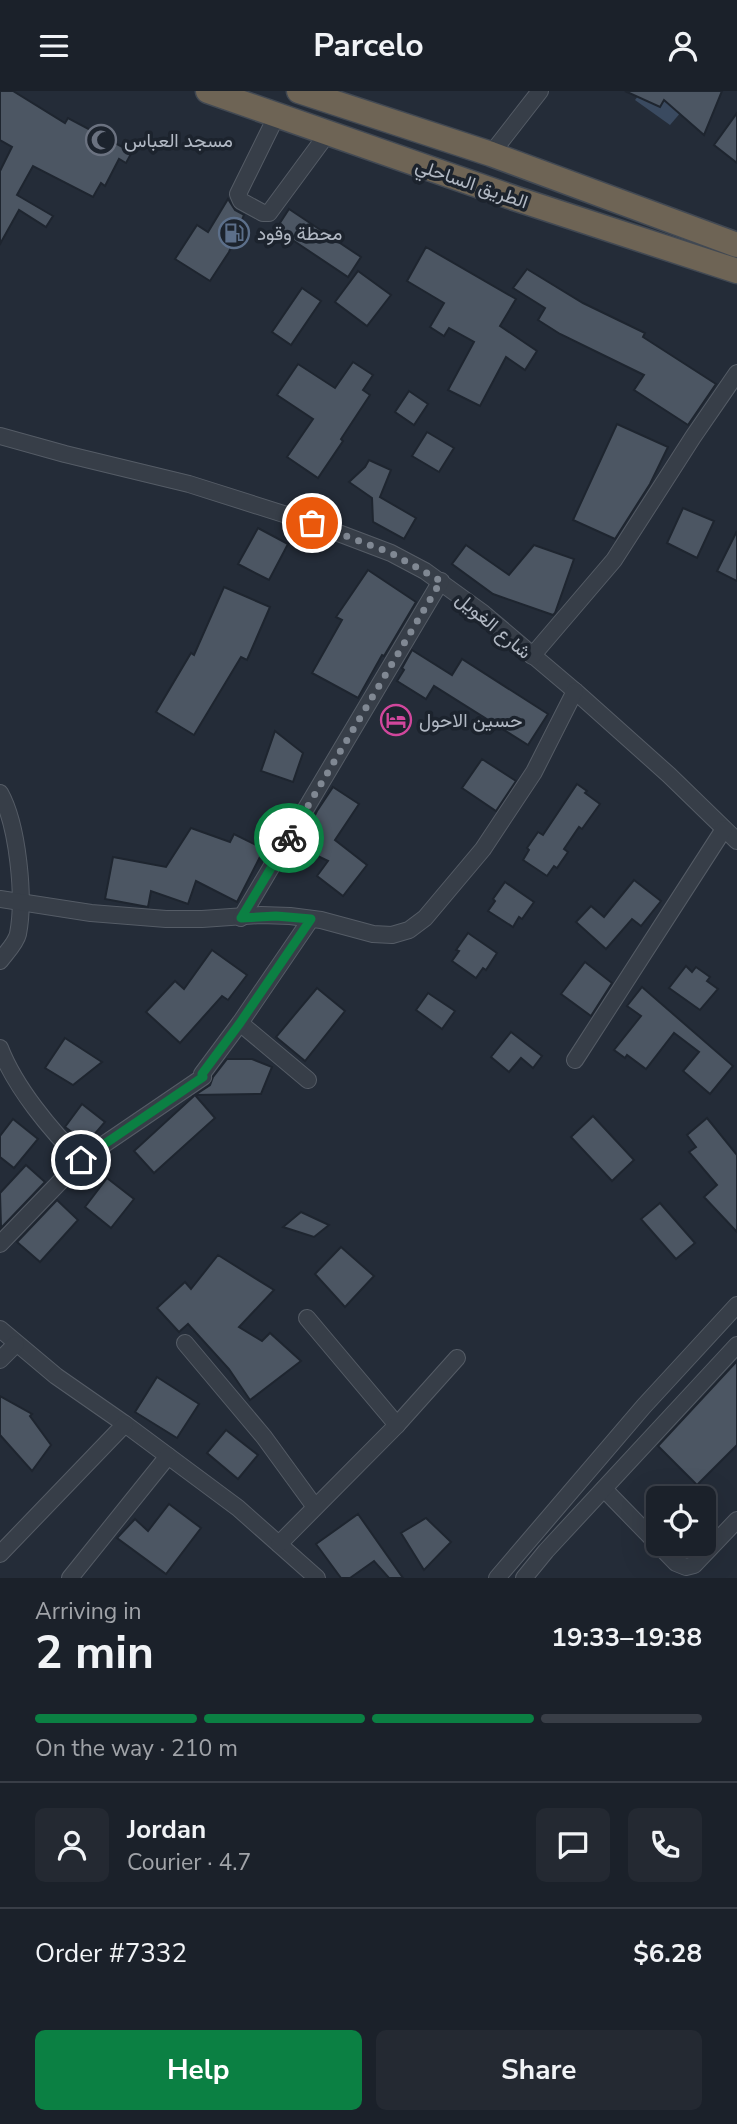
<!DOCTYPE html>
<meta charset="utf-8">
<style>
:root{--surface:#1b212a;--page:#242932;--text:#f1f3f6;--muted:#a0a3a8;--line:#393e47;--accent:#0b8043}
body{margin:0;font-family:"Nunito Sans",Vazirmatn,sans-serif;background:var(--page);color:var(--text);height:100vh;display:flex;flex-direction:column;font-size:26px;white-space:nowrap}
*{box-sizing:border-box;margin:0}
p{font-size:23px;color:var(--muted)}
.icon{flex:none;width:38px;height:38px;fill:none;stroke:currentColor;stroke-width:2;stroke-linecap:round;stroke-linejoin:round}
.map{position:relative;height:1487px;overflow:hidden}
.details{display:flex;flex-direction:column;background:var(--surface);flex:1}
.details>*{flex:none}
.buttons{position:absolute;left:646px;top:1395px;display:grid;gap:14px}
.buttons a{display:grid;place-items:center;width:70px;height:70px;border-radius:10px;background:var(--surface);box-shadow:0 7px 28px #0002,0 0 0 2px var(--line);font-size:35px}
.pin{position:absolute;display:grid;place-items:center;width:60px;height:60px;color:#fff;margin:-30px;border:4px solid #fff;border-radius:50%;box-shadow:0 2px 7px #0007}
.courier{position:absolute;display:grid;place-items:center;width:70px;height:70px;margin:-35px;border:5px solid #0b8043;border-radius:50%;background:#fff;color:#222;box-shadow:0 2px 9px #0007}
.headline em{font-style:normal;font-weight:700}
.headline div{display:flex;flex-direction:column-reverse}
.headline{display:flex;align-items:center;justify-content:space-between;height:119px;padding:0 35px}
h1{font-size:46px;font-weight:700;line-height:52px}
.bar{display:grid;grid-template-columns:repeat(4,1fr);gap:10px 7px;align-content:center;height:84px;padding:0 35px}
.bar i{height:9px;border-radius:5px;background:var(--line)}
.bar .on{background:var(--accent)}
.bar p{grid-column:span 4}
.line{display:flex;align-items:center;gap:18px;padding:0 35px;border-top:2px solid var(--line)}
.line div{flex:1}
.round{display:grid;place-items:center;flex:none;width:74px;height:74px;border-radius:10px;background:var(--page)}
.cta{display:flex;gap:14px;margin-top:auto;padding:14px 35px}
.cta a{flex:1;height:80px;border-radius:10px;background:var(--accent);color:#fff;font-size:28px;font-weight:700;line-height:80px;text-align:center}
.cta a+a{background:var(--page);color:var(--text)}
header{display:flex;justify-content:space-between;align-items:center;height:91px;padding:0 35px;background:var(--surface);font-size:32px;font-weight:700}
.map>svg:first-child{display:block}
.water{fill:#3a4a60}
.building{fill:#4c5663;stroke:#1e252f;stroke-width:2}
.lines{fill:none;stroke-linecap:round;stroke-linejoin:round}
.minor-casing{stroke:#555c66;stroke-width:18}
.highway-casing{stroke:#424953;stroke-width:27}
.minor{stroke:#373e48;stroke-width:16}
.highway{stroke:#6e6455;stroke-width:24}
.done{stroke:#808893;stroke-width:7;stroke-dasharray:0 12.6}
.route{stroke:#0b8043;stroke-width:9}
.labels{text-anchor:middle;stroke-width:7;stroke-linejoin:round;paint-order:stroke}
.poi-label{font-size:19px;fill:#b2b9c4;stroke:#1c232d;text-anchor:start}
.street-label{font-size:19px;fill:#b2b9c4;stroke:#1c232d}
</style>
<header><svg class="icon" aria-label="menu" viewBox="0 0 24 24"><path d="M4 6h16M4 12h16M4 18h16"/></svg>Parcelo<svg class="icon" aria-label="person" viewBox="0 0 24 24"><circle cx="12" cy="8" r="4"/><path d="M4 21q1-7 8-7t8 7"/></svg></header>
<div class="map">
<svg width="737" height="1487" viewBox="0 0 737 1487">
<rect width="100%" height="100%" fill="#242c38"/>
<path class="water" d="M642 0H699L670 34 635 9Z"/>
<g class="building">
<path d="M0 0H13L65 32 68 27 132 61 126 72 119 68 105 95 101 92 93 106 33 75 17 104 53 125 46 136 19 119 0 153V80L12 56 0 49Z"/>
<path d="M625 0H722L704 44 664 9 660 16Z"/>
<path d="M737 22V72L714 54Z"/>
<path d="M228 108 235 119 244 124 229 161 210 190 175 168 197 134 208 141Z"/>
<path d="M289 118 361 166 348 186 276 138Z"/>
<path d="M426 156 516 208 500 235 537 260 525 279 506 266 480 315 448 299 474 251 449 237 444 245 430 236 444 212 407 190Z"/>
<path d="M527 178 583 212 645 242 643 246 716 293 688 334 634 299 644 284 560 243 538 229 545 217 513 197Z"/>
<path d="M358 180 391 204 367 235 335 211Z"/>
<path d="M302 197 321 210 291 254 272 241Z"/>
<path d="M353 271 373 284 363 299 370 304 341 348 343 350 318 387 287 366 313 328 277 304 298 273 335 297Z"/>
<path d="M409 300 428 313 414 334 395 321Z"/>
<path d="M617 333 668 356 650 393 615 448 573 429Z"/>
<path d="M427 341 454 357 439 381 412 365Z"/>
<path d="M369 369 391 379 380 406 416 427 404 448 373 431 372 407 349 391 365 376Z"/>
<path d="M683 417 714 430 697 467 667 452Z"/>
<path d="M258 437 288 453 269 489 238 473Z"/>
<path d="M737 440V490L717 480Z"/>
<path d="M466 454 509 484 534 454 574 468 555 522 553 524 493 503 452 473Z"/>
<path d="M368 479 416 511 384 565 382 564 358 607 312 582 342 529 336 526Z"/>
<path d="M224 496 270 516 247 569 241 566 194 644 156 621 191 562 194 564Z"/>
<path d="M412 559 452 584 462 568 548 623 528 654 434 595 426 608 397 590 404 579 402 577Z"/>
<path d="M275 640 303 662 293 691 261 680Z"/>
<path d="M482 668 516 690 496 720 462 697Z"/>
<path d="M577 693 587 700 585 702 600 713 582 738 579 736 564 758 568 761 557 777 554 775 547 785 523 769 529 759 527 757 538 741 543 744Z"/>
<path d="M333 696 359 713 335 749 367 774 343 805 317 785 328 770 299 756 317 720Z"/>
<path d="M191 737 230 751 234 743 264 758 237 811 196 790 188 813 151 800 148 816 105 808 113 766 166 776Z"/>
<path d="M634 789 661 810 641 835 632 828 606 858 576 831 591 815 604 826Z"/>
<path d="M505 791 534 811 522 828 519 826 513 836 488 820 495 810 493 808Z"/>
<path d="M468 842 497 862 486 879 483 877 476 887 452 870 459 860 456 859Z"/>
<path d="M212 859 247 884 228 909 222 905 180 952 146 921 175 890 184 898Z"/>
<path d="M585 871 612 892 591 925 561 903Z"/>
<path d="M686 875 692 881 696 876 710 886 707 890 718 898 700 919 669 897Z"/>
<path d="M642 896 733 975 710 1003 683 980 699 961 674 942 646 978 627 964 625 967 614 959 641 925 627 915Z"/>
<path d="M317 897 345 920 305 970 276 946Z"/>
<path d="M428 902 455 920 442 938 416 919Z"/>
<path d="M511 941 542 965 533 977 521 967 509 981 491 966Z"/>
<path d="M65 947 102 971 73 994 45 977Z"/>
<path d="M227 968H252L272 976 261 1003 195 1004 210 994 213 986Z"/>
<path d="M195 1004 215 1027 154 1082 134 1060Z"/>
<path d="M82 1013 105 1031 87 1052 65 1036Z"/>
<path d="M593 1025 634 1069 612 1090 571 1046Z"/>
<path d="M707 1027 737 1064V1141L704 1106 717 1094 689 1061 696 1056 687 1044Z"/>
<path d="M13 1028 38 1048 14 1077 0 1066V1045Z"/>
<path d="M26 1074 45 1091 1 1137 0 1102Z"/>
<path d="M107 1087 134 1108 111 1137 85 1116Z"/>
<path d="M57 1109 78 1129 40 1171 17 1151Z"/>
<path d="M660 1112 695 1152 676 1168 641 1128Z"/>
<path d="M301 1121 329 1134 314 1146 283 1136Z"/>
<path d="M341 1156 374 1185 345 1216 315 1183Z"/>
<path d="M218 1164 274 1199 239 1236 262 1250 270 1242 301 1270 250 1309 229 1278 188 1233 179 1241 157 1217 185 1191 191 1198Z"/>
<path d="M737 1270V1354L697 1394 658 1355Z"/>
<path d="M157 1286 199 1313 177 1347 135 1321Z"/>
<path d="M0 1305 32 1323 30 1325 51 1354 32 1380 0 1344Z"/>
<path d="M226 1339 258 1364 238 1388 207 1362Z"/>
<path d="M169 1413 201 1437 166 1483 117 1447 135 1428 148 1440Z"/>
<path d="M358 1423 403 1487H389L374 1470 350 1487H341L316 1453Z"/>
<path d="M426 1427 451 1451 424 1479 401 1442Z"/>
</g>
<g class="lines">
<g class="minor-casing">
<g id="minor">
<path d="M277 24 238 103 241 110 263 122H269L328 42"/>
<path d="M491 63 540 0"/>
<path d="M0 345 65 363 189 393 312 432 391 462 425 480 483 522 575 600 669 684 737 750"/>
<path d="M532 565 614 469 693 346 737 282"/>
<path d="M0 702C18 734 25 807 18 843 16 852 6 862 0 870"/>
<path d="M0 808 91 822 166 828H202L261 824 290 825 321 829 373 843 392 844 409 839 425 827 483 758 534 681 575 600"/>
<path d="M241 827 441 490"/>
<path d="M240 932 308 989"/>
<path d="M0 957C15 996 51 1040 81 1069"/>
<path d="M575 969 724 738"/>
<path d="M0 1153 81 1069 203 986 202 983 240 932 311 828"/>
<path d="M307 1227 397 1334"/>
<path d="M0 1238 56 1285 125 1333 238 1417 317 1487"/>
<path d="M185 1252 264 1346 315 1416"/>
<path d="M0 1269 16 1253"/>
<path d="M604 1398 676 1472 686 1476 694 1474 737 1429"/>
<path d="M279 1453 397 1334 457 1267"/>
<path d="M0 1463 125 1333"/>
<path d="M70 1487 168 1365"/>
<path d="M497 1487 644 1315 737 1214"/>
<path d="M524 1487 546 1460 737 1254"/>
</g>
</g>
<g class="highway-casing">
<g id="highway">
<path d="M208 0 517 108 737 180"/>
<path d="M299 0 491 63 737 154"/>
</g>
</g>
<use href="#minor" class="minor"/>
<use href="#highway" class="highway"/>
</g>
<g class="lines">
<path class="done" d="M289 747 441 490 391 462 312 432"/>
<path class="route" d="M81 1069 203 986 202 983 240 932 311 828 276 825 241 827 289 747"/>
</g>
<defs>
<g id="mosque-ring" transform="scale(1.575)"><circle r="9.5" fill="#1c232d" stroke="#6b7280" stroke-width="1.5"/><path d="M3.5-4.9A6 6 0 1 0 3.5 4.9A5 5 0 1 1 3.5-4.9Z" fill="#6b7280"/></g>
<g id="fuel-ring" transform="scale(1.575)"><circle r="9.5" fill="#1c232d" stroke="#5c6f8a" stroke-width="1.5"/><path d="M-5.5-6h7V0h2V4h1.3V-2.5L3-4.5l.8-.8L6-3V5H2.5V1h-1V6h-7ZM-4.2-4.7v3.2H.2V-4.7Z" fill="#5c6f8a"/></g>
<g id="hotel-ring" transform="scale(1.575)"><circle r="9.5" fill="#1c232d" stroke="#d1479c" stroke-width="1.5"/><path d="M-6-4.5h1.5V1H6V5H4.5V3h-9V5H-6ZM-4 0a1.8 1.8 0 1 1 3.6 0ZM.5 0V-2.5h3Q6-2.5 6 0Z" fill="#d1479c"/></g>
</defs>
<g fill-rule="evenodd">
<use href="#mosque-ring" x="101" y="49"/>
<use href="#fuel-ring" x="234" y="142"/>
<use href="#hotel-ring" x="396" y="629"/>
</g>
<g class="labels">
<g class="poi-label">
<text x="124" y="56">مسجد العباس</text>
<text x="257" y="149">محطة وقود</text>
<text x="419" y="636">حسين الاحول</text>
</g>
<g class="street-label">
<text transform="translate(472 92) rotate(19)" y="7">الطريق الساحلي</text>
<text transform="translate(494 534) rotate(40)" y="7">شارع الغويل</text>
</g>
</g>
</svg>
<div class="buttons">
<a><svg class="icon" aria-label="locate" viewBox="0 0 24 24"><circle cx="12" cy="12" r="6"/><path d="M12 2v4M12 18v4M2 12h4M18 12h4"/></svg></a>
</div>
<div class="pin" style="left:312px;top:432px;background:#ea580c"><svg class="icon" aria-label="bag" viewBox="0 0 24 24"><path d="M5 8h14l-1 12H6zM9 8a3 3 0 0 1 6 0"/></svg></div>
<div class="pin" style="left:81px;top:1069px;background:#1f2937"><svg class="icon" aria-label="home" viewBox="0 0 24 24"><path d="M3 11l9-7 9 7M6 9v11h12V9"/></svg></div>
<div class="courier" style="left:289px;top:747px"><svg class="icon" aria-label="bike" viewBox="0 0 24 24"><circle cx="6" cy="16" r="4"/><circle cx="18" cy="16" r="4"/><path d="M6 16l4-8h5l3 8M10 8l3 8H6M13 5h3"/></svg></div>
</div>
<section class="details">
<div class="headline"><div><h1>2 min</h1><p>Arriving in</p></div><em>19:33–19:38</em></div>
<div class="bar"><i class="on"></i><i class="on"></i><i class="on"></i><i></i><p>On the way · 210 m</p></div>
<div class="line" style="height:126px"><a class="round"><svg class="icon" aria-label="person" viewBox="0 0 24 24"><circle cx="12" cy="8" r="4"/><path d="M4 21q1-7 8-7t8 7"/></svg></a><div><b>Jordan</b><p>Courier · 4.7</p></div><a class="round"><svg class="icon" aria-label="chat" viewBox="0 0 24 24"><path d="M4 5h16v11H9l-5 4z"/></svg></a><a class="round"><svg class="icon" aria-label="phone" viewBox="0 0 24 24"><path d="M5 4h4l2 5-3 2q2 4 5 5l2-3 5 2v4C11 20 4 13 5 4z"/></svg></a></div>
<div class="line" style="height:91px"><div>Order #7332</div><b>$6.28</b></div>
<div class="cta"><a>Help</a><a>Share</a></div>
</section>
